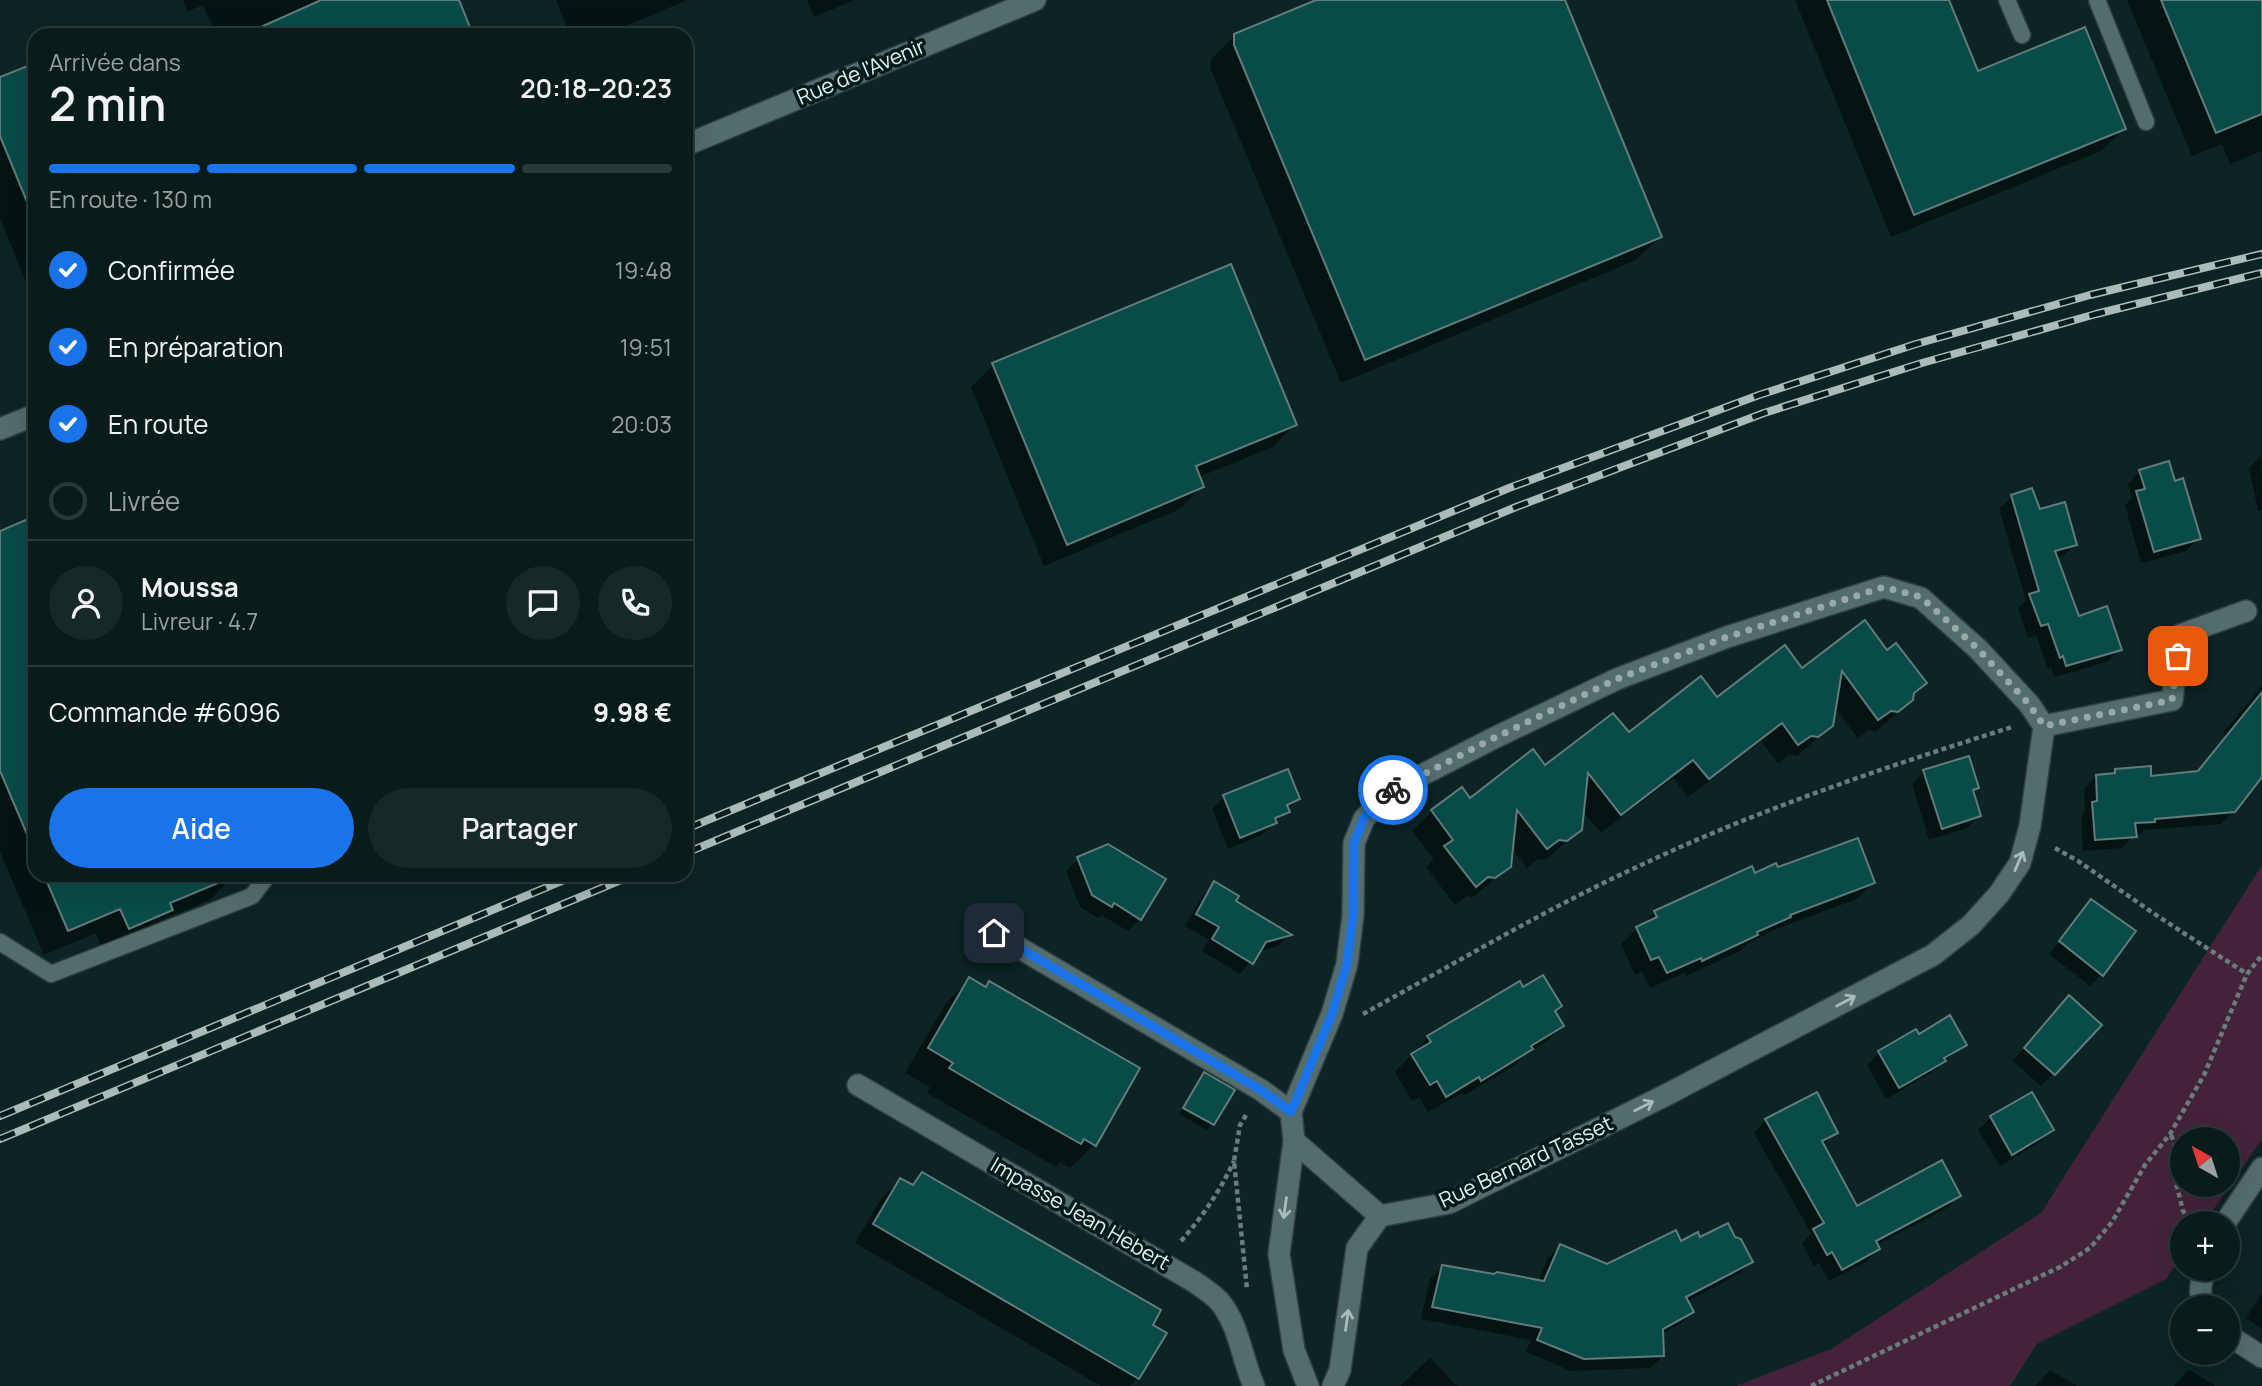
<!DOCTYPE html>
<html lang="fr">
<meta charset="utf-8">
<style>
:root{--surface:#091b1b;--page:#172828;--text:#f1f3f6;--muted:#99a1a3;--line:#29393a;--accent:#1a73e8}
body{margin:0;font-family:Manrope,sans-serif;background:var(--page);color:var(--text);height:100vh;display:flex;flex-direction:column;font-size:26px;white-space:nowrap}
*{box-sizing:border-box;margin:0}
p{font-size:23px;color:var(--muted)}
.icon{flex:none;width:38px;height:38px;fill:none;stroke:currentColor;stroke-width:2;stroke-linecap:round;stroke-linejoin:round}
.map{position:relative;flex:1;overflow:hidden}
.panel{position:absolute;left:28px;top:28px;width:665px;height:854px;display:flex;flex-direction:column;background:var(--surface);border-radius:21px;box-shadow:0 7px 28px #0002,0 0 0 2px var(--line)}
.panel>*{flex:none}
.needle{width:46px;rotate:321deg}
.controls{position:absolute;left:2170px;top:1127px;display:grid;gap:14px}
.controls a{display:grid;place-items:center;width:70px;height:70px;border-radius:50%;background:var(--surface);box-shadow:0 7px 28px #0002,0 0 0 2px var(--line);font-size:35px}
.pin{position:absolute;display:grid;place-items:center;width:60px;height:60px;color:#fff;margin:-30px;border-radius:14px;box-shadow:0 4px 10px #0006}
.courier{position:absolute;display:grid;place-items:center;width:70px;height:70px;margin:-35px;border:5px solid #1a73e8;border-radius:50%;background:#fff;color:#222;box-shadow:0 2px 9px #0007}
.headline em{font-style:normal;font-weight:600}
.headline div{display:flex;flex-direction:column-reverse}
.headline{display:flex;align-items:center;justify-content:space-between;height:119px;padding:0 21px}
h1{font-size:46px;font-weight:600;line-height:52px}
.bar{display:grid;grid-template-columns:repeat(4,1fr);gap:10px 7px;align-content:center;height:84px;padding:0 21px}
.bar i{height:9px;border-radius:5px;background:var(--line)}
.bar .on{background:var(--accent)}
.bar p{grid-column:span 4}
.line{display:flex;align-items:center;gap:18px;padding:0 21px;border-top:2px solid var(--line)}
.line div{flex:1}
.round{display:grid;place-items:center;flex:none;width:74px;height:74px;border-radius:37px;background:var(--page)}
ol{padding:0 21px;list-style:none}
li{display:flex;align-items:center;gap:21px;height:77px}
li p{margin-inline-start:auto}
li .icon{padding:7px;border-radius:50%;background:var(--accent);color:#fff;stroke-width:4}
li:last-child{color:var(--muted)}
li i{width:38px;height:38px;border:4px solid var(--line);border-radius:50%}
.action{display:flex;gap:14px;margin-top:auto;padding:14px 21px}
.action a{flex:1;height:80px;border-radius:42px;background:var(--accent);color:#fff;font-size:28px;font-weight:600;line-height:80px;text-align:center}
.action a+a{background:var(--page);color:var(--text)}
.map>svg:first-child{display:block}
.green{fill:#44233a;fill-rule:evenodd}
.shadow{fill:#0007}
.building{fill:#084b49;stroke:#627c7b;stroke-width:2}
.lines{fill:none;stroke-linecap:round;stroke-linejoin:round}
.lane-casing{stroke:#323f3f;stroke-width:19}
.street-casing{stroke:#323f3f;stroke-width:24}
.path{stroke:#6a7d7d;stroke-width:4.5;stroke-dasharray:5 3.5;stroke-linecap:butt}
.lane{stroke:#536d6c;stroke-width:16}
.street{stroke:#536d6c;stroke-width:21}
.rail-casing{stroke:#aabbba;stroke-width:8}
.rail{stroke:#031b1a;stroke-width:5;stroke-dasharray:16;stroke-linecap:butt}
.oneway{stroke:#a9bcbb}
.done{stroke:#97a9a8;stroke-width:7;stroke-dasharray:0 12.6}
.route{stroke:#1a73e8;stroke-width:9}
.labels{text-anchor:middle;stroke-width:7;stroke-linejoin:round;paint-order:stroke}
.street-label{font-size:21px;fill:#e2f0ef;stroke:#031b1a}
</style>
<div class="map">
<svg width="2262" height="1386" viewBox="0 0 2262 1386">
<rect width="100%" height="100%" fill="#0c2424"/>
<path class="green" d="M2262 865V1139L2204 1223H2182V1255L2166 1279 2037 1344 2010 1386H1736L1831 1349 2041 1213ZM2182 1139H2228V1185H2182Z"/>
<g class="shadow">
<path d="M183 0H457L471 35H216L203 5 187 12Z"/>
<path d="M556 0H687L605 35H570Z"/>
<path d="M807 0H855L814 17Z"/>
<path d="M1320 0H1563L1660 237 1636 260 1341 383 1211 70V59L1235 35Z"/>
<path d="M1795 0H1947L1977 73 2124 129 2101 151 1891 237Z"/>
<path d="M2127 0H2262V151L2230 164 2222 144 2192 156Z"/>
<path d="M35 64V295L32 296 0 218V79Z"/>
<path d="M993 365 1295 424 1273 447 1199 477 1202 486 1180 509 1044 566 971 387Z"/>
<path d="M2261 456 2262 510 2258 511 2249 468Z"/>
<path d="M2140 471 2174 483 2199 538 2186 551 2141 563 2125 505 2132 498 2128 484Z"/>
<path d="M2012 497 2039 511 2075 544 2063 556 2056 558 2078 618 2120 649 2107 662 2054 677 2051 667 2048 669 2036 635 2028 638 2018 608 2026 600 1999 509Z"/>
<path d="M35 518V875H234L210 900 161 920 147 934 104 953 96 933 44 955 0 852V533Z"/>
<path d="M1887 652 1924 683 1912 695V699L1877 731 1869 730 1858 738 1834 707 1832 725 1797 756 1789 755 1778 763 1761 741 1688 797 1673 778 1601 833 1582 810 1580 829 1546 860 1538 859 1527 868 1511 847 1509 866 1474 897 1467 896 1455 905 1426 867 1434 859 1412 831 1432 811 1461 789 1470 800 1545 767 1716 700 1802 670Z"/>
<path d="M2262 686V760L2234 811 2221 824 2144 830 2141 834H2135L2122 848 2083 851 2081 816 2085 811 2084 789 2096 777 2111 775 2115 771 2150 778 2196 773 2226 736 2223 733Z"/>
<path d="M1924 771 1977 788 1972 793 1979 816 1967 828 1929 840 1912 784Z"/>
<path d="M1224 797 1298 799 1262 835 1228 849 1212 809Z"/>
<path d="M1078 859 1140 919 1128 931 1101 915 1098 918 1080 907 1066 871Z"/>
<path d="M1777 869 1873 883 1857 899 1776 929 1747 944 1740 951 1686 976 1685 973 1650 988 1642 972 1635 975 1621 944 1655 912 1754 875Z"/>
<path d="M1215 883 1234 901 1289 935 1278 946 1258 952 1240 974 1202 951 1209 940 1185 926 1203 895Z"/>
<path d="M2091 902 2101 975 2090 986 2049 954Z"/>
<path d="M970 979 985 988 990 983 1094 1145 1070 1168 1060 1163 1056 1167 927 1093 930 1087 905 1073 946 1003Z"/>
<path d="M1523 989 1553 1012 1562 1026 1545 1043 1524 1055 1514 1066 1463 1096 1462 1093 1428 1112 1419 1097 1412 1101 1395 1072 1428 1037Z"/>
<path d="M2057 1010 2099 1025 2041 1086 2013 1061Z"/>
<path d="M1918 1036 1965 1044 1931 1073 1886 1099 1867 1065 1879 1053Z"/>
<path d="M1205 1075 1232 1091 1207 1130 1179 1114Z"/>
<path d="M2031 1094 2052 1130 2040 1142 2000 1166 1978 1130 1991 1117Z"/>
<path d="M1766 1120 1836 1132 1823 1145 1856 1208 1959 1195 1947 1208 1876 1245 1878 1249 1866 1262 1829 1281 1819 1263 1814 1266 1802 1243 1811 1233 1754 1133Z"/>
<path d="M922 1174 1138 1378 1130 1386H1101L855 1243 881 1199 900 1180 910 1186Z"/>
<path d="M1699 1239H1734L1751 1262 1739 1274 1686 1302 1692 1312 1680 1324 1661 1334 1663 1356 1650 1368 1571 1371 1526 1352 1531 1340 1421 1319 1430 1279 1442 1267 1538 1282 1548 1258 1560 1246 1607 1266 1681 1243Z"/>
<path d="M2262 1293V1329L2246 1318Z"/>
<path d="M1430 1358 1457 1386H1400Z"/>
<path d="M2189 1369 2215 1386H2174Z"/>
<path d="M2050 1370 2077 1386H2035Z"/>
</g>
<g class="building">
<path d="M321 0H459L473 35H243Z"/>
<path d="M1316 0H1565L1662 237 1365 360 1234 45V34Z"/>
<path d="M1827 0H1949L1978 71 2085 27 2126 129 1914 215Z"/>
<path d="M2161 0H2262V114L2216 133Z"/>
<path d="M35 63V219H34L0 136V77Z"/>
<path d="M1231 264 1297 425 1196 466 1204 487 1067 545 992 363Z"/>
<path d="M2169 461 2175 481 2183 478 2201 539 2154 552 2136 491 2145 489 2139 470Z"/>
<path d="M2032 488 2040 509 2065 502 2077 545 2055 551 2079 616 2107 606 2122 650 2066 666 2063 656 2060 658 2048 624 2041 626 2029 594 2039 591 2011 495Z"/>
<path d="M35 516V853L0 771V531Z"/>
<path d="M1865 620 1887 650 1896 643 1927 683 1914 693 1913 700 1898 712 1891 711 1878 720 1842 671 1833 726 1818 737 1811 736 1798 745 1782 723 1709 779 1693 760 1621 815 1588 773 1582 830 1567 841 1559 840 1547 849 1517 810 1511 867 1495 878 1488 877 1476 887 1444 846 1453 840 1431 810 1462 787 1470 798 1533 749 1545 765 1613 713 1629 732 1701 676 1717 697 1785 645 1802 668Z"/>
<path d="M2262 692V777L2235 812 2155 819V822L2135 823 2137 837 2095 840 2092 802 2097 801 2096 775 2115 773V769L2151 766V776L2198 771Z"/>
<path d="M1969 756 1979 788 1973 790 1981 816 1942 829 1923 770Z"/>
<path d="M1288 769 1300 799 1287 805 1290 812 1275 818 1277 823 1240 838 1223 795Z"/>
<path d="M1858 838 1875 883 1790 915 1791 917 1757 932 1758 935 1702 961 1701 958 1667 973 1659 957 1651 960 1636 927 1657 917 1654 911 1752 866 1755 873 1776 863 1778 867Z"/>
<path d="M1108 844 1166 879 1141 920 1114 903 1112 907 1092 895 1077 857Z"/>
<path d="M44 875H237L170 903 173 910 129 929 120 909 68 931Z"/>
<path d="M1214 881 1239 896 1236 901 1292 935 1266 942 1253 964 1212 939 1219 927 1196 914Z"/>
<path d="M2091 899 2136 931 2103 976 2059 941Z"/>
<path d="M1543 975 1562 1006 1555 1011 1564 1026 1531 1046 1533 1049 1481 1081 1479 1077 1446 1097 1437 1081 1430 1085 1411 1054 1431 1042 1427 1036 1520 981 1523 987Z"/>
<path d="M969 977 986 987 989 981 1140 1068 1096 1146 1084 1139 1081 1144 1012 1105 949 1068 953 1063 928 1048Z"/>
<path d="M2069 995 2102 1025 2055 1075 2024 1048Z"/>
<path d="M1950 1015 1967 1045 1944 1058 1946 1061 1899 1088 1878 1051 1916 1029 1919 1034Z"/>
<path d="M1204 1072 1235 1090 1214 1125 1183 1108Z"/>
<path d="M1817 1092 1838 1133 1822 1141 1857 1206 1942 1160 1961 1196 1876 1241 1880 1249 1842 1270 1832 1252 1827 1255 1813 1229 1824 1223 1765 1119Z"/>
<path d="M2032 1092 2054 1130 2012 1155 1990 1116Z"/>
<path d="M922 1172 1161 1310 1153 1325 1167 1333 1139 1379 873 1224 900 1178 913 1185Z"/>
<path d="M1728 1223 1735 1237 1741 1239 1753 1262 1686 1297 1694 1312 1663 1329 1664 1356 1584 1359 1537 1340 1542 1328 1432 1307 1442 1265 1494 1274 1497 1272 1544 1281 1560 1244 1607 1264 1676 1230 1681 1241 1698 1232 1700 1237Z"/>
</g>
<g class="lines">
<g class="lane-casing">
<g id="lane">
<path d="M2007 0 2022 35"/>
<path d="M2097 0 2146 122"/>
<path d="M0 942 51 974 252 896 268 875"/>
</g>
</g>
<g class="street-casing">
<g id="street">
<path d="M686 145 1035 0"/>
<path d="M0 429 35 415"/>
<path d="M2044 726 2172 700 2180 635 2246 611"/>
<path d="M994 933 1261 1090 1291 1112"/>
<path d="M858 1085 1193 1281C1202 1287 1213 1294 1220 1302 1239 1325 1242 1359 1254 1386"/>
<path d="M1294 1141 1380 1216 1449 1203 1666 1095 1933 955 1971 925 1999 894 2020 863 2030 826 2044 726 2029 704 1978 649 1921 598 1884 587 1727 637 1617 679 1492 739 1387 793 1364 819 1354 843 1353 915 1347 964 1332 1014 1291 1112 1294 1141 1279 1254 1294 1350 1308 1386"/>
<path d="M2225 1223 2262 1168"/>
<path d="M2204 1307C2198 1296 2201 1280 2205 1269"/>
<path d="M2228 1335 2262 1357"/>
<path d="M1333 1386 1340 1370 1357 1248 1380 1216"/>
</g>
</g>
<g class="path">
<path d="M2055 848 2078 861 2159 917 2247 974"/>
<path d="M1363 1014C1454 964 1544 910 1639 866 1759 809 1886 767 2012 727"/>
<path d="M1246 1115 1240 1125 1234 1161 1247 1289"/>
<path d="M2171 1135 2177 1151 2174 1174 2183 1211 2192 1223"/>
<path d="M1181 1241C1203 1216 1220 1191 1234 1161"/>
<path d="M1811 1386 2060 1267 2090 1248 2112 1222 2145 1165 2170 1134 2204 1075 2247 974 2262 955"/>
</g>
<use href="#lane" class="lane"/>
<use href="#street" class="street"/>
<g class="rail-casing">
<g id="rail">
<path d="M686 829 1509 488 1759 395 1916 344 2090 295 2262 254"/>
<path d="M686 853 1516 507 1764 413 1922 363 2096 314 2262 273"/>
<path d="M0 1116 576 875"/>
<path d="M0 1139 633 875"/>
</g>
</g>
<use href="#rail" class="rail"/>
</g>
<defs><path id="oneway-shaft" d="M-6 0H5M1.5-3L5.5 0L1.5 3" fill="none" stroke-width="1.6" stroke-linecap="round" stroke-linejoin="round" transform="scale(1.75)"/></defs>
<g class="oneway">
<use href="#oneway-shaft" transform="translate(2019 861) rotate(-67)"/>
<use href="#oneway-shaft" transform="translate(1846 1001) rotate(-28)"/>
<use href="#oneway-shaft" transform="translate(1644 1106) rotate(-27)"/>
<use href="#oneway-shaft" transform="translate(1285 1208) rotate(98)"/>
<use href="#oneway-shaft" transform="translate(1347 1320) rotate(-82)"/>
</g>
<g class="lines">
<path class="done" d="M1393 790 1492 739 1617 679 1727 637 1884 587 1921 597 1978 649 2029 704 2044 726 2172 700 2178 656"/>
<path class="route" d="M994 933 1261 1090 1291 1112 1332 1014 1347 964 1353 915 1354 843 1364 818 1387 793 1393 790"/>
</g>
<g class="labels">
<g class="street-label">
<text transform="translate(861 72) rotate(-23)" y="7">Rue de l'Avenir</text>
<text transform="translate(1526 1162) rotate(-25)" y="7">Rue Bernard Tasset</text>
<text transform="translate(1080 1214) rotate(30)" y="7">Impasse Jean Hebert</text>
</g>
</g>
</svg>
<div class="controls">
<a><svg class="needle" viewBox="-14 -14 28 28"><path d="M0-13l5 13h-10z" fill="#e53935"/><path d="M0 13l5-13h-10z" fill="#99a1a3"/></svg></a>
<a>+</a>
<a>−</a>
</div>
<div class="pin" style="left:2178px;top:656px;background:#ea580c"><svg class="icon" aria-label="bag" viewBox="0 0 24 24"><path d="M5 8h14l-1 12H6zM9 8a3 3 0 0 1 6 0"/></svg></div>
<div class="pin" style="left:994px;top:933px;background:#1f2937"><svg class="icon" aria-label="home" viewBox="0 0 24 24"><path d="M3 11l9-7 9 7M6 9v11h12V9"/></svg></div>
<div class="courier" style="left:1393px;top:790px"><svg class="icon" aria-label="bike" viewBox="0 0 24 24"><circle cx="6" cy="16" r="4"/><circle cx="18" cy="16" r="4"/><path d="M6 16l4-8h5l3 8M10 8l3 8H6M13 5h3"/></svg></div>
<section class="panel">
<div class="headline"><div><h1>2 min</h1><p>Arrivée dans</p></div><em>20:18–20:23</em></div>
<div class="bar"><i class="on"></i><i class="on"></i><i class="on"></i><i></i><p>En route · 130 m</p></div>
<ol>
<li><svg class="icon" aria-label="check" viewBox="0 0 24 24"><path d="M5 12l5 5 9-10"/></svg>Confirmée<p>19:48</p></li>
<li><svg class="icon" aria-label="check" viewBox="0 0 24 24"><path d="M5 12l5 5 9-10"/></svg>En préparation<p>19:51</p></li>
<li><svg class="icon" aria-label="check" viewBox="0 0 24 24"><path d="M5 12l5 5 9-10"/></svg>En route<p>20:03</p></li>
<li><i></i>Livrée</li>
</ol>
<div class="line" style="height:126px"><a class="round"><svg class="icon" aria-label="person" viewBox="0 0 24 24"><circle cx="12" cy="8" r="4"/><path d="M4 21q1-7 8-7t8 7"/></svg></a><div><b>Moussa</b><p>Livreur · 4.7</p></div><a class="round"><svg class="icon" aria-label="chat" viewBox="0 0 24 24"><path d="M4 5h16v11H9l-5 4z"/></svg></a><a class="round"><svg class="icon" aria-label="phone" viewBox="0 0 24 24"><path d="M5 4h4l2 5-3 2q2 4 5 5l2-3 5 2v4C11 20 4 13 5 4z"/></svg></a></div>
<div class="line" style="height:91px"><div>Commande #6096</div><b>9.98 €</b></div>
<div class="action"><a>Aide</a><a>Partager</a></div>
</section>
</div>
